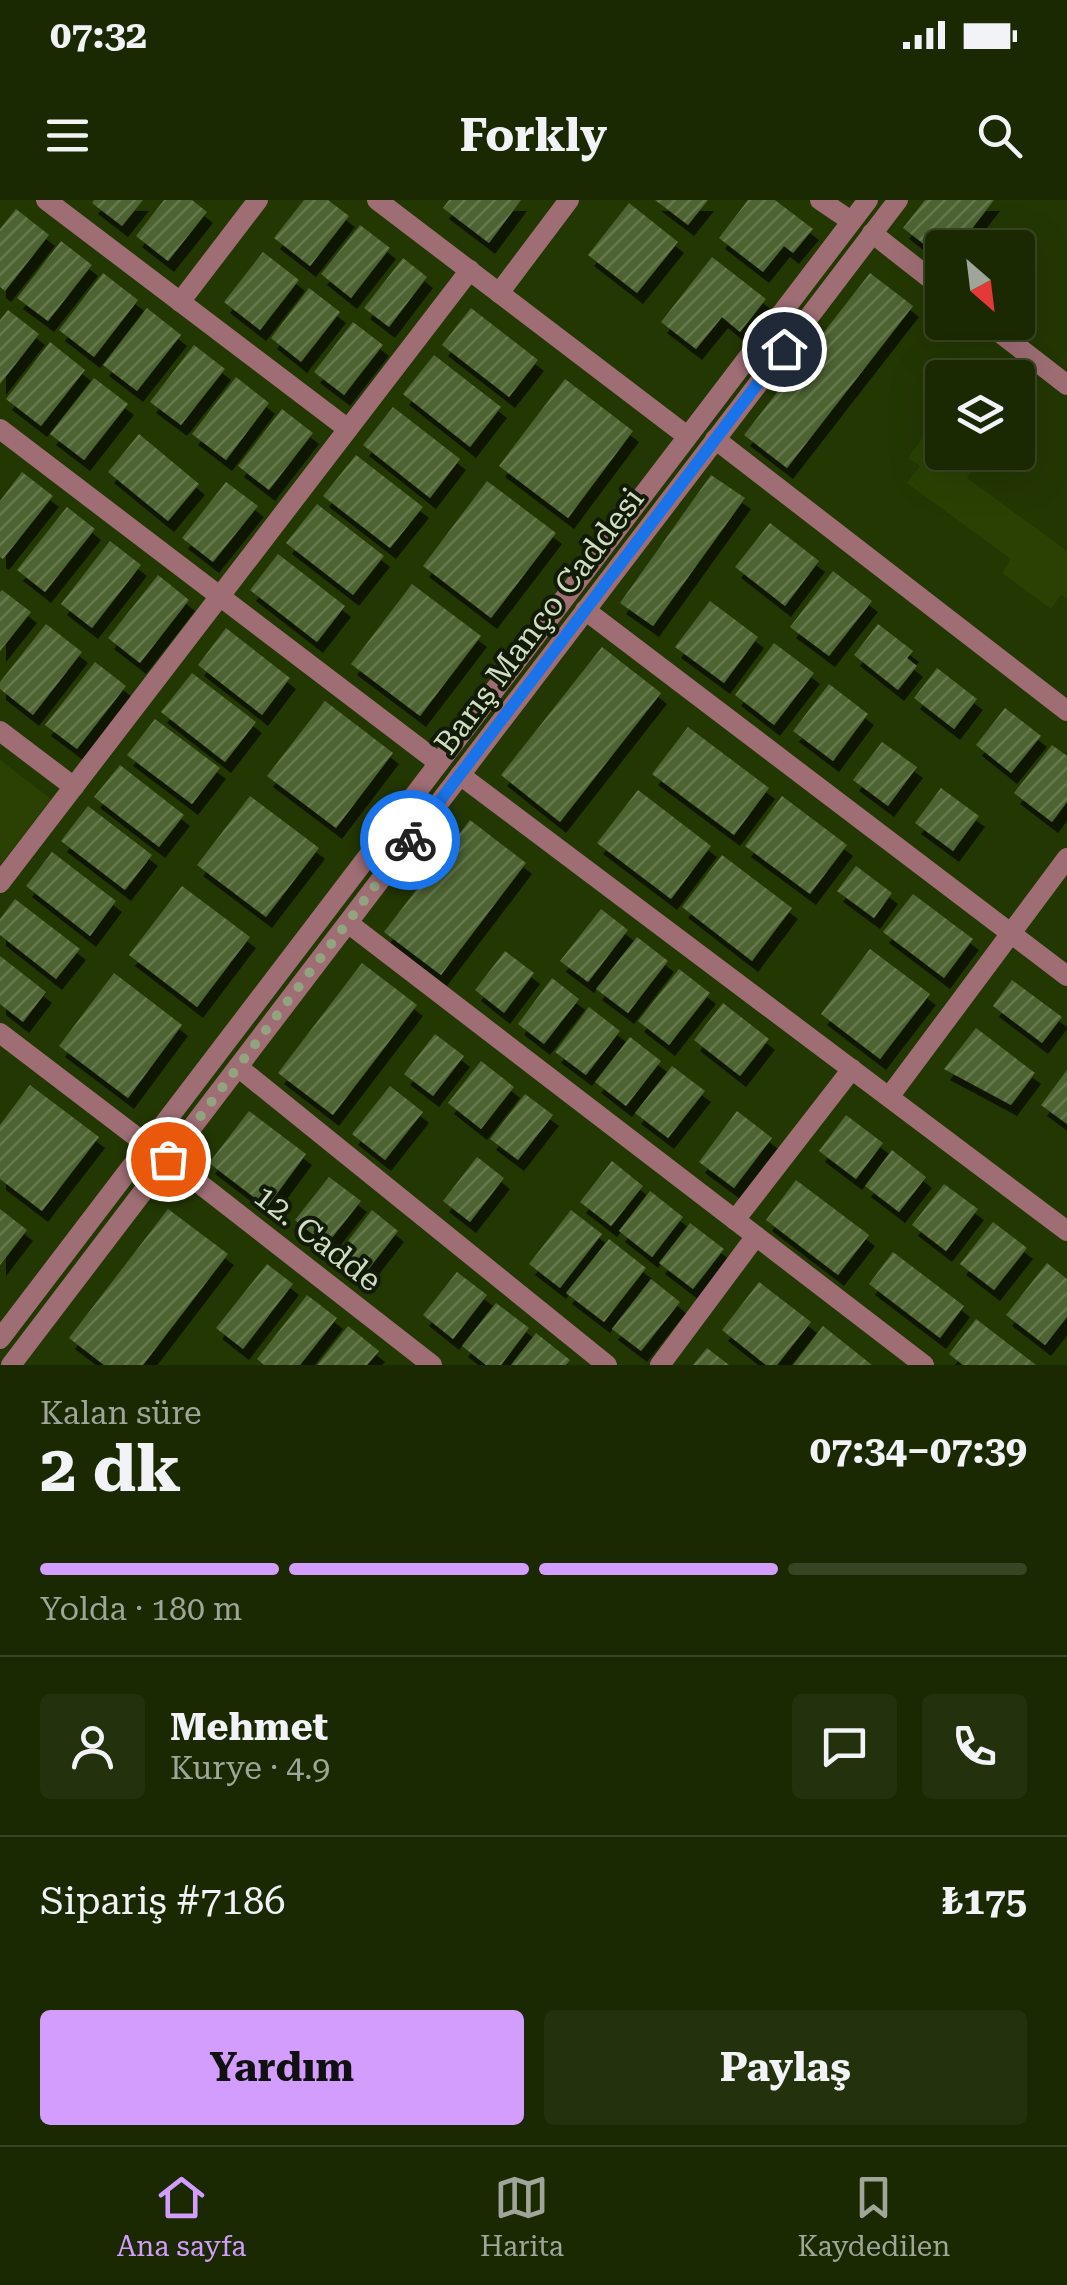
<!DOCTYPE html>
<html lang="tr">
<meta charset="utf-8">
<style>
:root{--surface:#1a2902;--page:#23310c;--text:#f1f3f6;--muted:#9fa699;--line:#384524;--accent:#d29dfd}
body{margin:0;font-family:"Roboto Serif",serif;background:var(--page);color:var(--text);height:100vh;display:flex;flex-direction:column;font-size:38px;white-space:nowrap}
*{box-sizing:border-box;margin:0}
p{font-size:32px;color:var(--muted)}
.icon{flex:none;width:55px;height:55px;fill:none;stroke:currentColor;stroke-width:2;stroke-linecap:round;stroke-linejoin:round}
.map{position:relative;height:1165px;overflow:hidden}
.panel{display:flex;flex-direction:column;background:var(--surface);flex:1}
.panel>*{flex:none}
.needle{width:65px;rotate:152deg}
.buttons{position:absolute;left:925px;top:30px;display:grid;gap:20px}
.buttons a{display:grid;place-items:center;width:110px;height:110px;border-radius:10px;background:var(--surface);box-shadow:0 10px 40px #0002,0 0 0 2px var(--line);font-size:50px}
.pin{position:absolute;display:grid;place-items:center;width:85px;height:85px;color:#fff;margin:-42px;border:5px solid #fff;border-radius:50%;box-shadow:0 2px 10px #0007}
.courier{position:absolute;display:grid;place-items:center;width:100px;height:100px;margin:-50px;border:8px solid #1a73e8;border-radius:50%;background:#fff;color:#222;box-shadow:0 2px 12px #0007}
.head em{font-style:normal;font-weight:700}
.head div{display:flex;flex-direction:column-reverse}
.head{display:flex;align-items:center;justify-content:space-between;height:170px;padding:0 40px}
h1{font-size:65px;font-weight:700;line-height:75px}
.bar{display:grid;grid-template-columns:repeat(4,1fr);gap:15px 10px;align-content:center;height:120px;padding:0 40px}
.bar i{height:12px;border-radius:8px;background:var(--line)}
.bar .selected{background:var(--accent)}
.bar p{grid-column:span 4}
.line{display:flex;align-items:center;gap:25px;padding:0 40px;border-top:2px solid var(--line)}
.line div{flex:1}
.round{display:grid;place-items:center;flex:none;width:105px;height:105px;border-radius:10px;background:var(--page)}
.action{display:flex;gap:20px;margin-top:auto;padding:20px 40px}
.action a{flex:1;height:115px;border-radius:10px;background:var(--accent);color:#111;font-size:40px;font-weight:700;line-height:115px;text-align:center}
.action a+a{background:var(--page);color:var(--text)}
.status{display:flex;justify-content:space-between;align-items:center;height:70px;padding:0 50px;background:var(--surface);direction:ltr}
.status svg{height:28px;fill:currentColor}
header{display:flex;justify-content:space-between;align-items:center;height:130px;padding:0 40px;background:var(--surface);font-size:45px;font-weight:700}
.tabs{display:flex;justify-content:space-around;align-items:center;height:140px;border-top:2px solid var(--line);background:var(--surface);font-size:28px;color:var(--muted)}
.tabs a{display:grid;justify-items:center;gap:5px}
.tabs .selected{color:var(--accent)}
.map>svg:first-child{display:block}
.built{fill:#2a4103}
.building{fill:url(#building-hatch);filter:url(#shadow)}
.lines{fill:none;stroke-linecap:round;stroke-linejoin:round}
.minor{stroke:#9f6e75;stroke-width:20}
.tertiary{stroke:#9f6e75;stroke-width:20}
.done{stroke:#93a380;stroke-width:10;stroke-dasharray:0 18}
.route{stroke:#1a73e8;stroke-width:12}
.labels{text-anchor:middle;stroke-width:8;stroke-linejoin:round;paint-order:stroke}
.street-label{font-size:32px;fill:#d0ddc3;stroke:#121b07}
</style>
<div class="status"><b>07:32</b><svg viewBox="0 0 49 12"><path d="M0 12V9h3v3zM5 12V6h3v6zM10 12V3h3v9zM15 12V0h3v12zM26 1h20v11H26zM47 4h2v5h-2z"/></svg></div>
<header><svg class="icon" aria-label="menu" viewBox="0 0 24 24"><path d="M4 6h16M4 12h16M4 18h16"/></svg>Forkly<svg class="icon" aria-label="search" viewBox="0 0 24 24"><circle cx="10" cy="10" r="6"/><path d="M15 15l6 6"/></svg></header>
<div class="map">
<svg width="1067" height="1165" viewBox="0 0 1067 1165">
<defs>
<pattern id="building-hatch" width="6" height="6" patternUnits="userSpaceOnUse" patternTransform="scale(2.5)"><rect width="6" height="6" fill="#4d6332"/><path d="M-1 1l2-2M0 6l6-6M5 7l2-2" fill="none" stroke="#66794e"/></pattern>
<filter id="shadow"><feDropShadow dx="6" dy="11" stdDeviation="0" flood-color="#0009"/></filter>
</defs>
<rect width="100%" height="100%" fill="#233703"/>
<g class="built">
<path d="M924 236 942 249V252L947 253 972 271 967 278 1067 351V399L1061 395 1051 409 1002 373 1011 359 907 283 920 266 908 258Z"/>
<path d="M0 560 51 599 0 665Z"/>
</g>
<g class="building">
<path d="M94 0H143L122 26 92 3Z"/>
<path d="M164 0H192L207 12 168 61 136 36Z"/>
<path d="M304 0H328L349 16 310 66 274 38Z"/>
<path d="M449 0H521L489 43 443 8Z"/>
<path d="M655 0H708L688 25Z"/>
<path d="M748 0H775L813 29 793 53 784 46 763 72 719 38Z"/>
<path d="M925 0H994L957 48H942V58L903 28Z"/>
<path d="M629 3 678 42 637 93 588 55Z"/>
<path d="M16 9 49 35 5 91 0 87V29Z"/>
<path d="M360 25 390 48 351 98 321 74Z"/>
<path d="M61 41 92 65 48 121 17 98Z"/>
<path d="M263 52 299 80 260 130 224 102Z"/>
<path d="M712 57 766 99 740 132 722 117 696 149 661 122Z"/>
<path d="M403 58 427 77 389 127 364 108Z"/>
<path d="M103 73 138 100 94 157 59 130Z"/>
<path d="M870 73 913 106 787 268 744 235Z"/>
<path d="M309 88 340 112 301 162 271 138Z"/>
<path d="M147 108 181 135 137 191 103 165Z"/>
<path d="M471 108 538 160 509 197 442 145Z"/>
<path d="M8 110 39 134 0 184V120Z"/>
<path d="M353 122 383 145 344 195 314 172Z"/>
<path d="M50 142 85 170 41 226 6 199Z"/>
<path d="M194 145 225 169 181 225 150 202Z"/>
<path d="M434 155 501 207 470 247 403 194Z"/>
<path d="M236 177 269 203 226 260 192 234Z"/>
<path d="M94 178 128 204 84 260 50 234Z"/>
<path d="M565 179 633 231 568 318 499 266Z"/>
<path d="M393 207 460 259 430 298 363 245Z"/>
<path d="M282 209 313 233 269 290 238 266Z"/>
<path d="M139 234 199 284 168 321 108 272Z"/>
<path d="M356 255 423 307 390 348 323 296Z"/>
<path d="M22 272 53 296 3 359 0 357V301Z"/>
<path d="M711 275 745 298 653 426 620 403Z"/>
<path d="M487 281 556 333 491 418 423 366Z"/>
<path d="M226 282 258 306 213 362 182 338Z"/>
<path d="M317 304 384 356 353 395 286 343Z"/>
<path d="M67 307 95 329 45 392 17 370Z"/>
<path d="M770 323 819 361 785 406 735 367Z"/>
<path d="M110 341 141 365 92 428 61 404Z"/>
<path d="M278 354 345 406 317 442 250 390Z"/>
<path d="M833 371 872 401 829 456 790 427Z"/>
<path d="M158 375 189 400 140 463 108 438Z"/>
<path d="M412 384 481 436 420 516 351 464Z"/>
<path d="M2 390 31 412 0 451V392Z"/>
<path d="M710 401 758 437 724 483 675 447Z"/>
<path d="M46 424 82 452 33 515 0 489V482Z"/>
<path d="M878 424 913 451 907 458 917 466 898 490 854 455Z"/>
<path d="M226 428 290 478 262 515 198 465Z"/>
<path d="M774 443 814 473 774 525 735 495Z"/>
<path d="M602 447 661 493 560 622 501 575Z"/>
<path d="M95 462 126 486 77 549 45 525Z"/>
<path d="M937 468 977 499 954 529 914 498Z"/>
<path d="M192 473 256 522 225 562 161 512Z"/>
<path d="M829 484 868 514 833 561 793 531Z"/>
<path d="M325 501 393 553 336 628 267 576Z"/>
<path d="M1005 508 1041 536 1011 573 976 545Z"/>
<path d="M155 519 220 568 192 604 127 555Z"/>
<path d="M688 527 769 588 734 635 652 574Z"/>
<path d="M882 542 917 567 888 606 853 580Z"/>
<path d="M1052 545 1067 556V602L1052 622 1014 593Z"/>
<path d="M120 565 184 615 159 647 94 597Z"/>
<path d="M941 588 979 616 953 651 915 623Z"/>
<path d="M638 590 711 646 671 699 597 643Z"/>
<path d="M250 596 319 648 266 717 197 665Z"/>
<path d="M782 596 847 645 810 694 745 646Z"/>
<path d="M88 606 152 655 125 690 61 641Z"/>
<path d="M470 620 526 663 441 775 384 732Z"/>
<path d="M52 652 116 701 90 736 26 686Z"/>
<path d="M722 655 792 708 752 761 682 707Z"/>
<path d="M856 666 892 693 874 718 837 691Z"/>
<path d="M182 686 250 737 197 807 129 755Z"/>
<path d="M913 694 973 739 944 778 883 732Z"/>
<path d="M15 699 80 749 56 779 0 735V719Z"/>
<path d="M601 709 628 730 588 782 560 761Z"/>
<path d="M637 737 668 761 628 813 596 789Z"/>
<path d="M870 749 930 794 880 859 821 814Z"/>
<path d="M505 751 534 773 504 813 475 790Z"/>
<path d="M0 756 46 792 23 822 0 804Z"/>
<path d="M362 763 417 805 333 915 278 873Z"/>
<path d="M679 769 710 793 669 845 638 821Z"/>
<path d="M114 773 182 825 128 898 59 846Z"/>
<path d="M552 778 579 799 544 844 518 824Z"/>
<path d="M1012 780 1062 817 1042 843 993 806Z"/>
<path d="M723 803 769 839 740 876 694 840Z"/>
<path d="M589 807 620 831 586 875 555 852Z"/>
<path d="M976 828 1035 873 1011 905 944 869Z"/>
<path d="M435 834 464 856 433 896 404 874Z"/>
<path d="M630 837 661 861 626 906 595 882Z"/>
<path d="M481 861 514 887 481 929 448 903Z"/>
<path d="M672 866 705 891 668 938 635 913Z"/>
<path d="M1067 870V924L1041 905Z"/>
<path d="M30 885 99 937 42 1011 0 979V925Z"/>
<path d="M390 886 423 912 385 960 352 934Z"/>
<path d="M525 894 553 915 518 960 490 939Z"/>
<path d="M249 911 306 954 267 1007 209 963Z"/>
<path d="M737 911 772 938 734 988 699 962Z"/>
<path d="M846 915 883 943 856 979 819 951Z"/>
<path d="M892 950 926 977 899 1012 865 986Z"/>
<path d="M477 957 504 978 470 1022 443 1001Z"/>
<path d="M612 961 643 986 611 1026 580 1002Z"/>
<path d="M329 977 361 1001 326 1045 295 1020Z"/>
<path d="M796 980 869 1035 838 1075 766 1020Z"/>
<path d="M944 984 978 1009 946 1051 912 1025Z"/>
<path d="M650 991 683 1017 652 1057 619 1031Z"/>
<path d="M0 1009 27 1030 0 1065Z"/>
<path d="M168 1009 228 1054 143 1165H104L69 1138Z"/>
<path d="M372 1010 398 1031 364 1075 338 1054Z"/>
<path d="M571 1010 602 1034 560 1088 529 1064Z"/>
<path d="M993 1022 1027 1048 994 1090 960 1064Z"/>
<path d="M690 1023 724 1049 693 1089 659 1063Z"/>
<path d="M609 1039 646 1068 604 1122 566 1093Z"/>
<path d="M893 1052 964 1106 940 1138 869 1084Z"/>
<path d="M1047 1063 1067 1079V1117L1045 1145 1006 1115Z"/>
<path d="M267 1064 293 1084 243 1149 216 1128Z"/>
<path d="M457 1072 487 1095 453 1139 423 1115Z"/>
<path d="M651 1079 680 1102 641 1151 612 1129Z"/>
<path d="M759 1082 811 1122 777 1165H766L722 1130Z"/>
<path d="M307 1095 337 1118 300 1165H264L257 1159Z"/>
<path d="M496 1103 529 1128 501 1165H486L462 1146Z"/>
<path d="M976 1119 1036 1165H963L949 1154Z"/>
<path d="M348 1126 379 1151 367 1165H317Z"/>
<path d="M823 1126 872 1165H793Z"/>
<path d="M536 1133 570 1160 566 1165H511Z"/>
<path d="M707 1148 729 1165H693Z"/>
</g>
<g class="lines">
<g class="minor">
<path d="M46 0 348 229"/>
<path d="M377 0 687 236"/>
<path d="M820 0 851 21"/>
<path d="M872 33 942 88"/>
<path d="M499 93 569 0"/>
<path d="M180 102 258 0"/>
<path d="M986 122 1067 185"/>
<path d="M0 229 439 563"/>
<path d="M715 239 1067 511"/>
<path d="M585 410 1067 776"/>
<path d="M0 531 74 587"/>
<path d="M460 575 1067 1031"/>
<path d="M0 683 470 70"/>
<path d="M348 723 924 1165"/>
<path d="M0 833 147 945"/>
<path d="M238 867 607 1165"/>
<path d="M889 897 1067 658"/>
<path d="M168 959 432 1165"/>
<path d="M735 1020 852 869"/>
<path d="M660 1165 756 1036"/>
</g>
<g class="tertiary">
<path d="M0 1139 868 0"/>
<path d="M11 1165 898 0"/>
</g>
</g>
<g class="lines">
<path class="done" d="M168 959 410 640"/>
<path class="route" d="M410 640 784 149"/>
</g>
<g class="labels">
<g class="street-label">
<text transform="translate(539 421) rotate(-53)" y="11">Barış Manço Caddesi</text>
<text transform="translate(318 1038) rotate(38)" y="11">12. Cadde</text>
</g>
</g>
</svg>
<div class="buttons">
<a><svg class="needle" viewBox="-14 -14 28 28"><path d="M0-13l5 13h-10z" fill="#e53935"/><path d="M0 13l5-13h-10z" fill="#9fa699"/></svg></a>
<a><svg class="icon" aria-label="layers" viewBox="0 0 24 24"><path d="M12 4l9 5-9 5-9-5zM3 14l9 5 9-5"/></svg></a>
</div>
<div class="pin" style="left:168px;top:959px;background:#ea580c"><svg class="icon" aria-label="bag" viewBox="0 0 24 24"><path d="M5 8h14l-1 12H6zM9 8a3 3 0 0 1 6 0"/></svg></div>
<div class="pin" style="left:784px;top:149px;background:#1f2937"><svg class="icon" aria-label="home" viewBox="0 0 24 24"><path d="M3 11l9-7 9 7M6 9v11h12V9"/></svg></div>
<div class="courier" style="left:410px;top:640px"><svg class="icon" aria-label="bike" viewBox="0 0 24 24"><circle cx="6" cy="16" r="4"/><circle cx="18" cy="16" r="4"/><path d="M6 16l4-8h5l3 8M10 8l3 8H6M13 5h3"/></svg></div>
</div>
<section class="panel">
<div class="head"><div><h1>2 dk</h1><p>Kalan süre</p></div><em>07:34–07:39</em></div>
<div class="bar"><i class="selected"></i><i class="selected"></i><i class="selected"></i><i></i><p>Yolda · 180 m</p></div>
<div class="line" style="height:180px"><a class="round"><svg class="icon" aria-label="person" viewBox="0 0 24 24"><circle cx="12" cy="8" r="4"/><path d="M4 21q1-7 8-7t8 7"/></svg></a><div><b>Mehmet</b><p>Kurye · 4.9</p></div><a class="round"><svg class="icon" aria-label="chat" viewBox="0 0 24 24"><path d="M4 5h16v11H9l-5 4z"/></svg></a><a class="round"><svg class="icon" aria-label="phone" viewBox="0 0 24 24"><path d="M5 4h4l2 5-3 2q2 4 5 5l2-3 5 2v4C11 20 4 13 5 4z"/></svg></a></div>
<div class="line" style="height:130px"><div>Sipariş #7186</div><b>₺175</b></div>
<div class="action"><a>Yardım</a><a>Paylaş</a></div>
</section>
<nav class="tabs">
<a class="selected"><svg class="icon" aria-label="home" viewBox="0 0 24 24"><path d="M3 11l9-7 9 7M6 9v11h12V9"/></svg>Ana sayfa</a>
<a><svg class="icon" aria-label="map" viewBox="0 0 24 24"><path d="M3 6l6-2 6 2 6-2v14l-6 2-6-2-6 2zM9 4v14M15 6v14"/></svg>Harita</a>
<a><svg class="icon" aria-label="saved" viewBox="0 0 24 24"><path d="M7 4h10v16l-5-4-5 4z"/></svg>Kaydedilen</a>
</nav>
